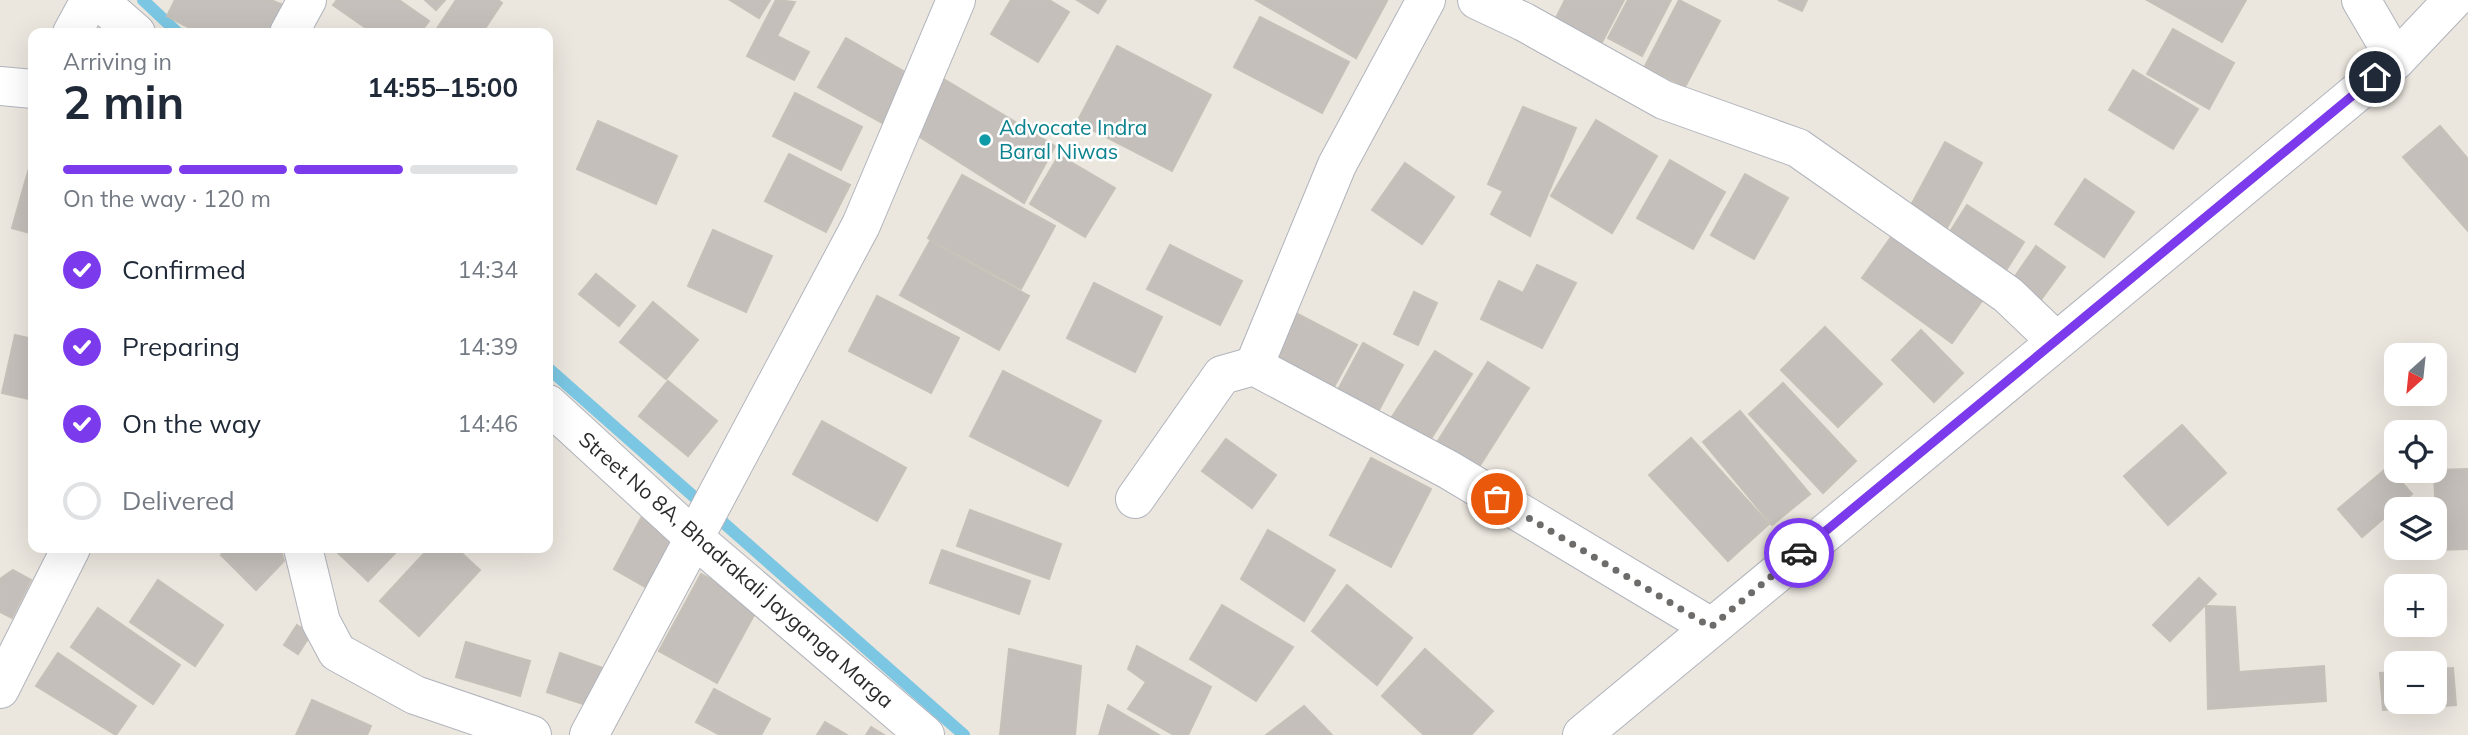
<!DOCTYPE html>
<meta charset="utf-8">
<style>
:root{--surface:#fff;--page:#f2f2f3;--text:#1f2937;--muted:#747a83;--line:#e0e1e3;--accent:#7c3aed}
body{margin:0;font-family:Mulish,sans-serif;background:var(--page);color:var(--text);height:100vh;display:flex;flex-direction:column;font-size:26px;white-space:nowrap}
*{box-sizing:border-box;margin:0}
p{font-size:23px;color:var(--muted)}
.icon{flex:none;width:38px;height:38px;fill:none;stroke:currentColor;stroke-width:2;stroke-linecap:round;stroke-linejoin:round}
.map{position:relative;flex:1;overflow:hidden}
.panel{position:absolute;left:28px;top:28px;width:525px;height:525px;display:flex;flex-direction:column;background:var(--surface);border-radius:14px;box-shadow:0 7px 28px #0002}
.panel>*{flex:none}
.needle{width:46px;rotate:207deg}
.controls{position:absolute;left:2384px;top:343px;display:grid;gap:14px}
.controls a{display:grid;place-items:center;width:63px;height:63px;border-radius:14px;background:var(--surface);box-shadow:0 7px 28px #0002;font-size:35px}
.pin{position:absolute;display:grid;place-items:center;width:60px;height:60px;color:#fff;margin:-30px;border:4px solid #fff;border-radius:50%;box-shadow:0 2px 7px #0007}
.courier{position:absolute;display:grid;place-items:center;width:70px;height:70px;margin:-35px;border:5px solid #7c3aed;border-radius:50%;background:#fff;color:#222;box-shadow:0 2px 9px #0007}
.overview em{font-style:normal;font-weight:700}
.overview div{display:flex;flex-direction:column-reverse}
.overview{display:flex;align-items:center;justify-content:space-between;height:119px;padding:0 35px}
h1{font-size:46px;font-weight:700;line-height:52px}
.bar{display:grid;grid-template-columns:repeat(4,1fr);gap:10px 7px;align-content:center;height:84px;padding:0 35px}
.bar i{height:9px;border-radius:5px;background:var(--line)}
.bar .active{background:var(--accent)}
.bar p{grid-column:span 4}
ol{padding:0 35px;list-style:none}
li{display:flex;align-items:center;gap:21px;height:77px}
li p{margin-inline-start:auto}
li .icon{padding:7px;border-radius:50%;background:var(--accent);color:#fff;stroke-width:4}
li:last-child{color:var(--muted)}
li i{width:38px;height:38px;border:4px solid var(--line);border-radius:50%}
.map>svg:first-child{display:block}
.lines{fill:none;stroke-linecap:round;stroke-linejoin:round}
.stream{stroke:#7bc7e3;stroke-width:12}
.building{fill:#c4bfba;stroke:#c6c1b8;stroke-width:2}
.minor-casing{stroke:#b1b4bd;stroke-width:40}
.minor{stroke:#fff;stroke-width:38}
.done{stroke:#6e6c6a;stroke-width:7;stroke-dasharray:0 12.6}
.route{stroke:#7c3aed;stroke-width:9}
.culture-dot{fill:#0f9aa8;stroke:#fff;stroke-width:2.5}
.labels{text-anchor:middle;stroke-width:5;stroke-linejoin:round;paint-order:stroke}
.culture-label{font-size:21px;fill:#0d838f;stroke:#fff;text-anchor:start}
.street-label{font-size:21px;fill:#2b2b2b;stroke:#fff}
</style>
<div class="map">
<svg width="2468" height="735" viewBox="0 0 2468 735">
<rect width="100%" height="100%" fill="#ebe6de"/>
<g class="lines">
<g class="stream">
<path d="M143 0 178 33"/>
<path d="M548 368 964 735"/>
</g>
</g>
<g class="building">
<path d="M175 0H271L283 5 268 33H199L167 16Z"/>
<path d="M337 0H399L429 21 420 33H373L333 5Z"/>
<path d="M425 0H445L436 10Z"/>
<path d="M456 0H498L502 3 482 33H434Z"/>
<path d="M730 0H770L759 18Z"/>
<path d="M776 0 795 2 777 36 809 52 794 80 747 56Z"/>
<path d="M1011 0H1049L1069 12 1038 62 991 34Z"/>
<path d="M1077 0H1106L1098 13Z"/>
<path d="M1256 0H1385L1387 1 1356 58Z"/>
<path d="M1565 0H1624L1599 48 1553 24Z"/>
<path d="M1628 0H1671L1642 56 1608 38Z"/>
<path d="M1679 0 1720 21 1685 87 1645 66Z"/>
<path d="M1778 0H1807L1802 11Z"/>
<path d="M2147 0H2246L2222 42Z"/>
<path d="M1260 17 1349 62 1322 113 1234 67Z"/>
<path d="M2173 29 2234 63 2209 109 2147 74Z"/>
<path d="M846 38 919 80 891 128 818 87Z"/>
<path d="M1117 46 1211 95 1172 171 1077 122Z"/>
<path d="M2133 70 2198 109 2173 149 2109 110Z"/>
<path d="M942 78 1055 146 1024 203 915 134Z"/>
<path d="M795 93 862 127 841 170 773 136Z"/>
<path d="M1523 107 1576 128 1530 236 1491 214 1503 191 1488 184Z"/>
<path d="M1596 120 1657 156 1612 233 1551 196Z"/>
<path d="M598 121 677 156 656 204 577 169Z"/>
<path d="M2440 126 2468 159 2467 230 2403 157Z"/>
<path d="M1945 142 1982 163 1947 228 1910 207Z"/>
<path d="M33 154V234L12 228Z"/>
<path d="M789 154 850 185 826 232 765 201Z"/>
<path d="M1059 155 1115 188 1085 237 1030 204Z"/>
<path d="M1670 160 1725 192 1693 249 1637 218Z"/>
<path d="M1405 163 1454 197 1422 244 1372 210Z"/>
<path d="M1745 174 1788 198 1754 259 1711 235Z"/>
<path d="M962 175 1055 226 1021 289 928 238Z"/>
<path d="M2085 179 2134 212 2104 257 2055 224Z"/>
<path d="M1967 205 2024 242 2003 275 1946 238Z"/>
<path d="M713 230 772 256 746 312 688 286Z"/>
<path d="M1894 233 1984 298 1952 343 1862 278Z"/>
<path d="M930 241 1029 296 999 350 900 295Z"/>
<path d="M1170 245 1242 281 1220 325 1147 289Z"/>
<path d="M2036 246 2065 267 2037 305 2009 285Z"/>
<path d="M1537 265 1576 283 1542 348 1481 319 1499 281 1523 293Z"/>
<path d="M596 274 635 306 619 326 579 294Z"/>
<path d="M1094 283 1162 317 1135 372 1067 338Z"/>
<path d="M1414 292 1437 303 1418 345 1394 334Z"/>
<path d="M877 296 959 338 931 393 849 351Z"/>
<path d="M653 302 698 340 666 379 620 342Z"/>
<path d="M1290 310 1357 345 1328 398 1262 362Z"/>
<path d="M1825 327 1882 384 1838 427 1781 370Z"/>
<path d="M1921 330 1963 373 1934 402 1892 360Z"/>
<path d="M15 335 33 339V400L2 393Z"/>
<path d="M1363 343 1403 365 1372 423 1332 401Z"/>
<path d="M1435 351 1472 374 1425 448 1388 423Z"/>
<path d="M1488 362 1529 388 1477 470 1436 444Z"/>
<path d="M1003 371 1101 421 1068 486 970 436Z"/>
<path d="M668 381 717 421 688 456 639 416Z"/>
<path d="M1783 383 1856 461 1823 493 1749 414Z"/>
<path d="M1740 411 1810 494 1772 525 1703 442Z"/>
<path d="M822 421 906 468 877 521 793 474Z"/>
<path d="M2182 425 2226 473 2168 525 2124 476Z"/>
<path d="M1691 438 1769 524 1728 561 1649 475Z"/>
<path d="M1226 439 1276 475 1252 508 1202 471Z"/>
<path d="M1371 458 1431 489 1391 567 1330 535Z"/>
<path d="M2388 467 2412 494 2362 537 2338 509Z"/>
<path d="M2468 469V549L2437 550 2434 470Z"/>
<path d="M970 510 1061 544 1049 579 957 546Z"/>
<path d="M641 518 684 541 656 593 614 569Z"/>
<path d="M1268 530 1335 570 1304 621 1241 579Z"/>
<path d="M228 548H280L284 561 256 590 221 555Z"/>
<path d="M341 548H400L368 581 337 552Z"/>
<path d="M429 548H456L480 570 419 636 380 601Z"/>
<path d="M942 550 1030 581 1019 614 930 583Z"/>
<path d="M13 570 31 580 12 618 0 612V579Z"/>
<path d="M701 574 759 606 717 683 659 651Z"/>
<path d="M2199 578 2216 594 2170 641 2153 625Z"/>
<path d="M158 580 223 625 195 666 130 622Z"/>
<path d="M1347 585 1412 638 1377 685 1312 631Z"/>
<path d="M1222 605 1293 647 1256 701 1190 659Z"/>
<path d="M2206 606 2235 607 2239 672 2324 666 2326 701 2208 709Z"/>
<path d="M98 608 180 665 153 704 71 647Z"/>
<path d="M297 625 311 634 298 654 284 645Z"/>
<path d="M466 642 530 661 520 696 456 677Z"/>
<path d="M1137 646 1211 687 1188 735H1174L1128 709 1146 682 1128 669Z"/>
<path d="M1009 649 1081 666 1075 735H1000Z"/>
<path d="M1425 649 1493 711 1471 735H1424L1382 696Z"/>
<path d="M58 653 136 706 116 735 36 686Z"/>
<path d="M560 653 603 668 589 706 547 692Z"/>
<path d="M2453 668 2456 705 2383 710 2380 673 2396 672V702H2434V669Z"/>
<path d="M714 689 770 719 761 735H720L696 722Z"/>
<path d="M312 700 371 726 367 735H296Z"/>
<path d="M1108 705 1159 735H1099Z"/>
<path d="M1304 706 1332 735H1266Z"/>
<path d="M825 722 847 735H817Z"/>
<path d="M871 727 884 735H866Z"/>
</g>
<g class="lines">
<g class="minor-casing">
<g id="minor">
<path d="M98 0 136 33"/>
<path d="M1477 0 1524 22 1664 100 1798 148 2008 295 2056 341"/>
<path d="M2361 0 2396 60"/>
<path d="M72 33 90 0"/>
<path d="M289 33 307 0"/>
<path d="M0 86 33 89"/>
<path d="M1254 366 1337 165 1426 0"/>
<path d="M548 404 693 537 925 735"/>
<path d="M1135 499 1222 375 1254 366 1449 470 1711 627"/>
<path d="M303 548 321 622 337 652 415 695 532 735"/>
<path d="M0 689 71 548"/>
<path d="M589 735 861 225 956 0"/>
<path d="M1582 735 2396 60 2453 0"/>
</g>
</g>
<use href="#minor" class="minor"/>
</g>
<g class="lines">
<path class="done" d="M1497 499 1711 627 1799 553"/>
<path class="route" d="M1799 553 2375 77"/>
</g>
<circle class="culture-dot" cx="985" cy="140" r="7"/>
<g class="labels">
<g class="culture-label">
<text x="999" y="135">Advocate Indra<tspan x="999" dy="24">Baral Niwas</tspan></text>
</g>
<g class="street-label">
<text transform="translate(736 570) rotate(41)" y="7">Street No 8A, Bhadrakali Jayganga Marga</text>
</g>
</g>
</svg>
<div class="controls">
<a><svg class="needle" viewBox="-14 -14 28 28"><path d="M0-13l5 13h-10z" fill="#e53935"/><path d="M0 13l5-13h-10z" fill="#747a83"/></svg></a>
<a><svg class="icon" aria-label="locate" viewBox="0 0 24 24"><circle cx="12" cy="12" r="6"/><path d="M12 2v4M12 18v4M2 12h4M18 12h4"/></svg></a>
<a><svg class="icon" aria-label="layers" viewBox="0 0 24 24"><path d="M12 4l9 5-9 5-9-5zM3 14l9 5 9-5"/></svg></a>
<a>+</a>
<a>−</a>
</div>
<div class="pin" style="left:1497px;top:499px;background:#ea580c"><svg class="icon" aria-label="bag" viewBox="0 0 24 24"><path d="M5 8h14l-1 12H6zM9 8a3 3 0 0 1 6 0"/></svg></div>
<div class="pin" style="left:2375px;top:77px;background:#1f2937"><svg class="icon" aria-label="home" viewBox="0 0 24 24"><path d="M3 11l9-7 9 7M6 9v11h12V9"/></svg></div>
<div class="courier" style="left:1799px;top:553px"><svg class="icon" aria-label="car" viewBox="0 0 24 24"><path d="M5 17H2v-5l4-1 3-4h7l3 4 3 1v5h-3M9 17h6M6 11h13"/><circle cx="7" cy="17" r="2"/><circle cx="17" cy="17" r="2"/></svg></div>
<section class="panel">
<div class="overview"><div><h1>2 min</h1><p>Arriving in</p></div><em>14:55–15:00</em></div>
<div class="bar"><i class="active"></i><i class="active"></i><i class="active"></i><i></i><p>On the way · 120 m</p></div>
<ol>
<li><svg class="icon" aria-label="check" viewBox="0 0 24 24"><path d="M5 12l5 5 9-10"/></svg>Confirmed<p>14:34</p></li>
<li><svg class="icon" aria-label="check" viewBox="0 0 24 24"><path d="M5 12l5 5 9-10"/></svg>Preparing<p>14:39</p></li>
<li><svg class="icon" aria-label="check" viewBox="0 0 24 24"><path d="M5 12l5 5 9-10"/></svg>On the way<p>14:46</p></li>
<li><i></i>Delivered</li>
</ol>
</section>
</div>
